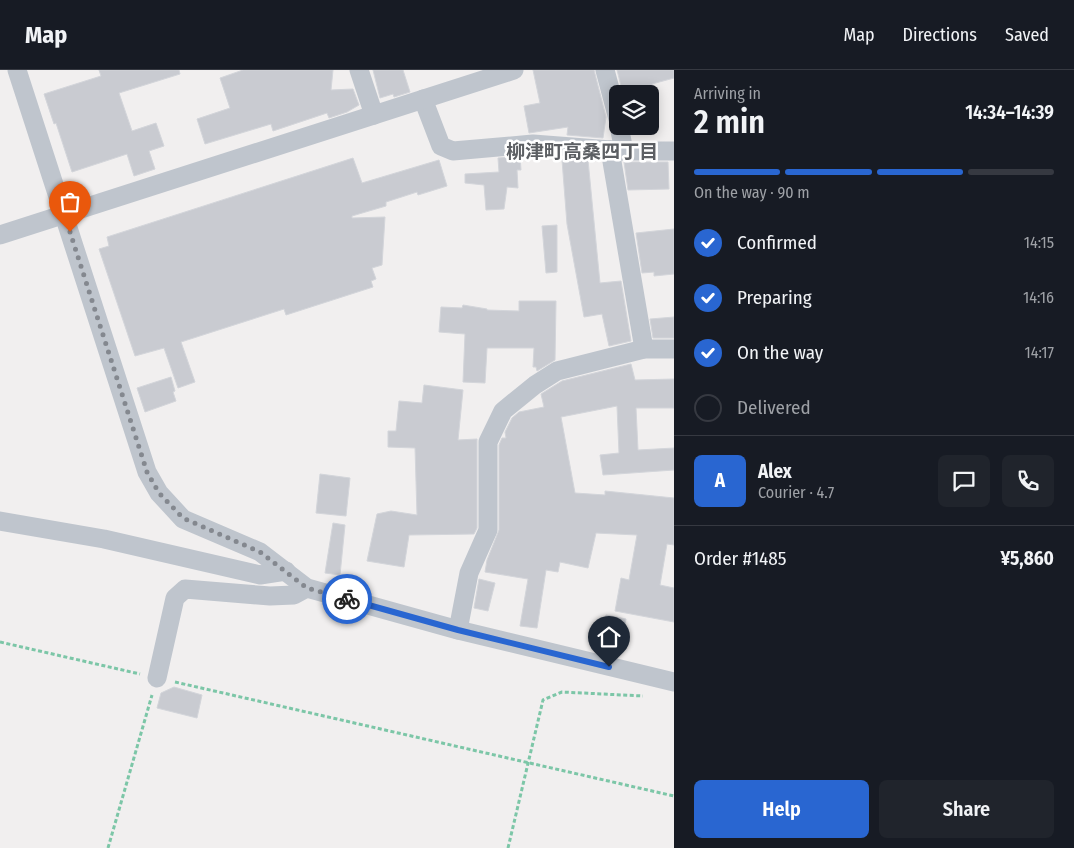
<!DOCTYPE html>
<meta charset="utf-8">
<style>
:root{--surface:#171b24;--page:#20242c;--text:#f1f3f6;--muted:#9ea1a6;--line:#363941;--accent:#2966d1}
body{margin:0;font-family:"Fira Sans Condensed","Noto Sans JP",sans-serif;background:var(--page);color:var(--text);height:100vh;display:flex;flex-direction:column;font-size:19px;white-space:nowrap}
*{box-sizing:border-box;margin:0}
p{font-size:16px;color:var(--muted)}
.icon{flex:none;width:28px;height:28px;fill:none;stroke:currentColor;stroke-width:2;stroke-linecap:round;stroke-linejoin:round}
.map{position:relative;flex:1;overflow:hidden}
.details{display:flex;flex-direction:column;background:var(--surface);width:400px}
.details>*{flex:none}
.buttons{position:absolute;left:609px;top:15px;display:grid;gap:10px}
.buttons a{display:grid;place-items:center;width:50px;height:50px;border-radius:8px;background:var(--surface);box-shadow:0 2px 12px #0003;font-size:25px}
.pin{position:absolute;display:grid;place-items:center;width:42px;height:42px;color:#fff;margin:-51px -21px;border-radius:50% 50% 50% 0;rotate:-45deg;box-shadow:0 0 5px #0007}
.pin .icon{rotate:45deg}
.courier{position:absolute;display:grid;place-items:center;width:50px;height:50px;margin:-25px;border:4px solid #2966d1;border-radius:50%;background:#fff;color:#222;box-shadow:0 1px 6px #0007}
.overview em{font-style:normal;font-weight:600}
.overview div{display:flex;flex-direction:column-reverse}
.overview{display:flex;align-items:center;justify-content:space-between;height:85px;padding:0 20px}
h1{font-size:32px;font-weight:600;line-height:38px}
.bar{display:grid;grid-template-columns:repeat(4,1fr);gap:8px 5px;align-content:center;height:60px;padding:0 20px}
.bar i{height:6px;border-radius:4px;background:var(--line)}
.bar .active{background:var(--accent)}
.bar p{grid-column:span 4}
.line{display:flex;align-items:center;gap:12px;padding:0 20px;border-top:1px solid var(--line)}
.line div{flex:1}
.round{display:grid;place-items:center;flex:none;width:52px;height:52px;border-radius:8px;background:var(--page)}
ol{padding:0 20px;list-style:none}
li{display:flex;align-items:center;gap:15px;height:55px}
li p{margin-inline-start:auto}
li .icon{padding:5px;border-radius:50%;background:var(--accent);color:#fff;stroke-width:4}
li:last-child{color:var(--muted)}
li i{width:28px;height:28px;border:2px solid var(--line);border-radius:50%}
.primary-button{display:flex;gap:10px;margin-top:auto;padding:10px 20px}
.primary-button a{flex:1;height:58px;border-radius:8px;background:var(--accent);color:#fff;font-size:20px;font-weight:600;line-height:58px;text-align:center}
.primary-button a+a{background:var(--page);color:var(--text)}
header{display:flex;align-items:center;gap:30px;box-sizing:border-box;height:70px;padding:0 25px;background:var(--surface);border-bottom:1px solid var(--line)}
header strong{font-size:24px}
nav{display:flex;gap:28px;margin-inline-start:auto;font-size:18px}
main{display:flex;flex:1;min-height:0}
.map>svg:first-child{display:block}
.building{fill:#c9cbd1;stroke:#d3d5da}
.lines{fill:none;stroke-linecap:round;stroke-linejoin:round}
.path{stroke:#7cc6a7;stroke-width:3;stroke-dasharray:4 2.5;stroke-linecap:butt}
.minor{stroke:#bfc5cd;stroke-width:19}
.done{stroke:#84888f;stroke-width:5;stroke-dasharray:0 9}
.route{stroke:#2966d1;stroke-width:6}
.labels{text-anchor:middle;stroke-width:5;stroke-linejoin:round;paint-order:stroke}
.neighbourhood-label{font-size:19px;font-weight:bold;fill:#5c5f63;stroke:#fff}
</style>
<header>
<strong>Map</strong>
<nav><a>Map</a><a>Directions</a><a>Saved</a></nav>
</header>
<main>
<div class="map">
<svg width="674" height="778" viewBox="0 0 674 778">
<rect width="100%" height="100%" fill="#f1efef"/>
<g class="building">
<path d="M99 0H179L180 4 119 23 132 61 156 53 164 76 149 81 155 99 134 106 127 84 72 102 56 53 54 54 44 24 101 6Z"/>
<path d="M243 0H333L331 20 353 19 359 35 347 42 329 48 327 43 273 61 271 54 205 74 197 49 230 38 220 8Z"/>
<path d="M373 0H403L410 22 394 27 393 24 380 28Z"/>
<path d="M533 0H594L606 47 603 68 567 65 568 57 529 63 524 36 540 33Z"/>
<path d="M617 0H674V8L652 14 653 16 649 17 650 20 636 24H623Z"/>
<path d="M520 86 521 100H517L518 118 507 117 504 139 486 140 484 115 465 113V104L499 102 498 88Z"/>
<path d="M353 88 362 113 439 90 447 116 418 125 417 122 386 132V136L352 146V148L385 147 382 195 372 198 376 209 371 211 373 217 286 245 284 239 181 272 195 312 178 318 164 278 135 286 99 179 109 176 107 167Z"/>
<path d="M564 88 588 90 600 213 621 211 631 271 609 276 602 244 584 247 567 154 562 90Z"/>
<path d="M624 92H668L669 119 628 120Z"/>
<path d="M557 155V202L546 203 542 156Z"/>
<path d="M674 159V204L654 206V202L642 203 636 163Z"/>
<path d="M519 231H556L555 290 537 301 536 297H533L534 278H487L485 313 463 312 465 264 439 262 441 237 462 238 463 235 487 239V240L519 241Z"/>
<path d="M674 247V268H653L650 249Z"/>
<path d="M631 294 635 310 674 309V338H636L638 380 674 378V400L603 405 600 385 619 383 617 336 561 347 575 423 605 425V421L674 428V475L667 474 660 515 674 518V552L615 541 621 508 629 510 637 465 596 463 588 498 560 492 558 502 546 500 537 558 520 556 528 509 485 502 487 490 499 460V375L502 368H506L505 362 512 348 519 342 544 337 541 324 562 311Z"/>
<path d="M171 307 175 321 173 322 176 331 145 342 137 318Z"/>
<path d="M424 315 463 320 458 370 477 369V458L474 464 409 465 404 497 367 491 377 444 391 441 417 445 415 378 388 377V361H396L399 331 422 333Z"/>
<path d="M320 404 350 408 346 446 316 443Z"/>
<path d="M333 453 345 455 340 505 325 503Z"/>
<path d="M479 509 495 513 488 541 474 538Z"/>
<path d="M606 545 626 549 622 573 601 569Z"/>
<path d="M174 617 202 625 197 648 157 638 161 623Z"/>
</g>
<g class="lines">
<g class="path">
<path d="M0 572 140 604"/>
<path d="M175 612 674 726"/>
<path d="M108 778 152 625"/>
<path d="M508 778 543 630 562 622 643 626"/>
</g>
<g class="minor">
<path d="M17 0 147 402 159 423 183 449 260 482 307 518 458 560 674 612"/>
<path d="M359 0 374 45"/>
<path d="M605 0 618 49"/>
<path d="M423 29 441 76 453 81 533 74 624 81"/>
<path d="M619 56 624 81H674"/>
<path d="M610 80 644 279"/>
<path d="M0 165 514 0"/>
<path d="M0 451 104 469 260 505 286 501"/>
<path d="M458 560 469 503 488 460V372L503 341 535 315 557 301 644 279H674"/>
<path d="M157 608 175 528 185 519 270 526 294 525 307 518"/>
</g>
</g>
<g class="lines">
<path class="done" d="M70 162 147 402 159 423 183 448 260 482 307 518 347 529"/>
<path class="route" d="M347 529 458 560 609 597"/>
</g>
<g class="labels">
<g class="neighbourhood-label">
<text x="582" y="88">柳津町高桑四丁目</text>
</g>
</g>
</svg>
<div class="buttons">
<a><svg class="icon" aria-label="layers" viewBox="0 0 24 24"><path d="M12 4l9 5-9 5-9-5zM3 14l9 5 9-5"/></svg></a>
</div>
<div class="pin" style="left:70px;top:162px;background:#ea580c"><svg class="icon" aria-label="bag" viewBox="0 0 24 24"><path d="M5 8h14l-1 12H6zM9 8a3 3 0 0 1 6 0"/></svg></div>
<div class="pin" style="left:609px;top:597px;background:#1f2937"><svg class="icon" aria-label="home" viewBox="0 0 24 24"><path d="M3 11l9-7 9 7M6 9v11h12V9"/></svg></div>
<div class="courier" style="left:347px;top:529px"><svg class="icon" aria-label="bike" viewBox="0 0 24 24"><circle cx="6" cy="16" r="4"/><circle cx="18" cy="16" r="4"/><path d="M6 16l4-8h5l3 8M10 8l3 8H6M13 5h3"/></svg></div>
</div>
<section class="details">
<div class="overview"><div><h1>2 min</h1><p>Arriving in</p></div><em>14:34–14:39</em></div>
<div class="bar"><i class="active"></i><i class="active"></i><i class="active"></i><i></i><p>On the way · 90 m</p></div>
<ol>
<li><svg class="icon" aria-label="check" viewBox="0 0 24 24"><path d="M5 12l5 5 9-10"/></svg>Confirmed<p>14:15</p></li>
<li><svg class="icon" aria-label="check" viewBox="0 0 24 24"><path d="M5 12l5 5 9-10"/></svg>Preparing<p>14:16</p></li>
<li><svg class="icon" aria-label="check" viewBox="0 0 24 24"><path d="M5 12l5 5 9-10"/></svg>On the way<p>14:17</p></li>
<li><i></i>Delivered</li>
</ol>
<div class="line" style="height:90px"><b class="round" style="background:var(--accent);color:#fff">A</b><div><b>Alex</b><p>Courier · 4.7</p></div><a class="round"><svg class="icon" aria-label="chat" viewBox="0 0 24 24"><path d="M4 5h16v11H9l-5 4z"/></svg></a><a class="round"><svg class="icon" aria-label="phone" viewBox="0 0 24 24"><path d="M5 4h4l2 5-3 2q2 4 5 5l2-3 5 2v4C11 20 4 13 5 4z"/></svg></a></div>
<div class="line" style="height:65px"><div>Order #1485</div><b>¥5,860</b></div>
<div class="primary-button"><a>Help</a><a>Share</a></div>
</section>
</main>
